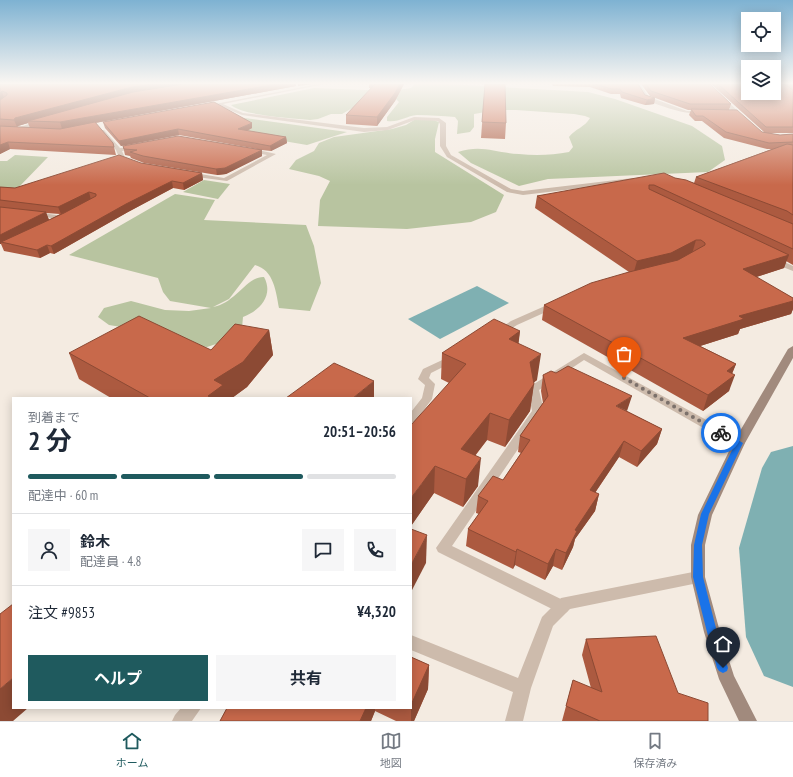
<!DOCTYPE html>
<html lang="ja">
<meta charset="utf-8">
<style>
:root{--surface:#fff;--page:#f6f6f7;--text:#1f2937;--muted:#747a83;--line:#e0e1e3;--accent:#1f5a5e}
body{margin:0;font-family:"PT Sans Narrow","Noto Sans JP",sans-serif;background:var(--page);color:var(--text);height:100vh;display:flex;flex-direction:column;font-size:15px;white-space:nowrap}
*{box-sizing:border-box;margin:0}
p{font-size:13px;color:var(--muted)}
.icon{flex:none;width:22px;height:22px;fill:none;stroke:currentColor;stroke-width:2;stroke-linecap:round;stroke-linejoin:round}
.map{position:relative;flex:1;overflow:hidden}
.drawer{position:absolute;left:12px;top:397px;width:400px;height:312px;display:flex;flex-direction:column;background:var(--surface);border-radius:0px;box-shadow:0 2px 10px #0003}
.drawer>*{flex:none}
.tools{position:absolute;left:741px;top:12px;display:grid;gap:8px}
.tools a{display:grid;place-items:center;width:40px;height:40px;border-radius:0px;background:var(--surface);box-shadow:0 2px 10px #0003;font-size:20px}
.pin{position:absolute;display:grid;place-items:center;width:34px;height:34px;color:#fff;margin:-41px -17px;border-radius:50% 50% 50% 0;rotate:-45deg;box-shadow:0 0 4px #0007}
.pin .icon{rotate:45deg}
.courier{position:absolute;display:grid;place-items:center;width:40px;height:40px;margin:-20px;border:3px solid #1a73e8;border-radius:50%;background:#fff;color:#222;box-shadow:0 1px 5px #0007}
.overview em{font-style:normal;font-weight:700}
.overview div{display:flex;flex-direction:column-reverse}
.overview{display:flex;align-items:center;justify-content:space-between;height:68px;padding:0 16px}
h1{font-size:26px;font-weight:700;line-height:30px}
.bar{display:grid;grid-template-columns:repeat(4,1fr);gap:6px 4px;align-content:center;height:48px;padding:0 16px}
.bar i{height:5px;border-radius:3px;background:var(--line)}
.bar .current{background:var(--accent)}
.bar p{grid-column:span 4}
.line{display:flex;align-items:center;gap:10px;padding:0 16px;border-top:1px solid var(--line)}
.line div{flex:1}
.round{display:grid;place-items:center;flex:none;width:42px;height:42px;border-radius:0px;background:var(--page)}
.primary-button{display:flex;gap:8px;margin-top:auto;padding:8px 16px}
.primary-button a{flex:1;height:46px;border-radius:0px;background:var(--accent);color:#fff;font-size:16px;font-weight:700;line-height:46px;text-align:center}
.primary-button a+a{background:var(--page);color:var(--text)}
.tab-bar{display:flex;justify-content:space-around;align-items:center;height:56px;border-top:1px solid var(--line);background:var(--surface);font-size:11px;color:var(--muted)}
.tab-bar a{display:grid;justify-items:center;gap:2px}
.tab-bar .current{color:var(--accent)}
.map>svg:first-child{display:block}
.green{fill:#b8c4a0}
.water{fill:#7fb0b2}
.lines{fill:none;stroke-linecap:round;stroke-linejoin:round}
.river{fill:#7fb0b2;fill-rule:evenodd}
.lane{fill:#cdbbac;fill-rule:evenodd}
.street{fill:#cdbbac;fill-rule:evenodd}
.secondary{fill:#a18a7d;fill-rule:evenodd}
.wall{fill:#ac5a40;fill-rule:evenodd}
.shaded-wall{fill:#8c4a34}
.building{fill:#c8694b;stroke:#8c4a34}
.route{fill:#1a73e8}
.done{stroke:#7c716b;stroke-width:4;stroke-dasharray:0 7.2}
</style>
<div class="map">
<svg width="793" height="721" viewBox="0 0 793 721">
<rect width="100%" height="100%" fill="#f4ebe1"/>
<g class="green">
<path d="M415 84H447L588 92 615 99 692 126 722 146 725 160 708 172 548 179 519 186 471 163 458 152C482 144 496 153 519 154 536 156 553 155 569 152L573 147 569 137C575 129 585 127 590 118L585 116 574 114 516 110H497L474 114V127L470 132 457 134 458 121 455 117C443 116 430 115 417 115 406 116 398 123 387 121V117L399 102 396 99 354 107 342 114H331L318 119 310 120C292 118 244 116 231 105L314 88 392 91 411 88Z"/>
<path d="M237 117 347 132 307 145 195 126Z"/>
<path d="M430 119 439 122 435 139V152L504 195 496 212 471 222 407 229 318 226 320 200 330 181 319 176 289 169 296 160 314 151 319 143 334 137 392 129 406 125 414 120Z"/>
<path d="M15 155 48 157 17 189 0 191V161H7Z"/>
<path d="M204 180 230 184 218 199 183 192Z"/>
<path d="M175 194 215 200 204 220 306 225 314 246 321 283 310 311 279 308C276 292 274 270 255 265L229 299 213 307C235 304 247 276 264 277 274 295 260 311 243 317L242 328 231 339 207 347 179 343 152 332 109 325 98 317 104 308 131 301 165 310 189 311 211 308 170 301 163 292 158 278 69 255Z"/>
</g>
<path class="water" d="M477 286 509 303 440 339 408 319Z"/>
<g class="lines">
<path class="river" d="M793 446V687L764 676 746 637 739 548 762 468 771 452Z"/>
<g class="lane">
<path d="M554 302 557 303 558 305 557 307 517 325 500 336H494L492 334 511 321Z"/>
<path d="M584 353 743 440 745 443 743 446H735L584 360 539 390 544 411 452 546 567 602 570 607 567 612 562 614 438 552 436 548 532 411 528 389 529 387Z"/>
<path d="M453 355 458 358 457 360 431 373 429 378 435 384 432 399 415 422 411 423V412L422 398 425 385 418 379 423 369Z"/>
</g>
<g class="street">
<path d="M318 84H325L223 104 243 113 364 128 387 127 414 117 439 118 446 123V146L451 155 511 189 523 191 633 178 636 180 633 182 523 195 507 192 447 157 440 146V124L438 121 415 120 388 130 364 132 242 115 215 104Z"/>
<path d="M636 84H640L649 97 687 111H704L706 112C696 118 657 106 646 99 642 97 639 88 636 84Z"/>
<path d="M706 84H710L745 118V120H741Z"/>
<path d="M41 120 43 121V123L11 133 8 131Z"/>
<path d="M100 130H104L120 148 139 146V148L122 151 125 158 133 161V163L120 160 116 150 100 132Z"/>
<path d="M249 148 276 154 227 181 189 176 186 174 189 172 224 178 267 155 247 151 246 150Z"/>
<path d="M34 212 64 216 68 218 64 220 32 215V213Z"/>
<path d="M770 258H776L793 266V271L770 262Z"/>
<path d="M698 571 703 573 705 577 703 581 698 583 570 609 553 626 531 688 523 721H505L513 692 411 650V635L518 678 542 617 561 598Z"/>
<path d="M181 708H201L192 721H172L175 715Z"/>
</g>
<path class="secondary" d="M793 346V358L745 443 712 515 705 545V577L720 632 734 676 757 721H739L719 679 704 632 691 577V545L698 515 733 443 788 349Z"/>
</g>
<g class="wall">
<path d="M0 84 296 86 95 123 114 147 116 155 10 149 0 154ZM28 123 30 128 17 127 18 126Z"/>
<path d="M369 84H404L395 101 377 126 346 124V115L371 88H369Z"/>
<path d="M485 84 506 123 505 139 481 138Z"/>
<path d="M552 84H638L645 95 655 98 654 104 645 105 621 98 620 94H611L590 87 553 86Z"/>
<path d="M641 84H710L731 104 729 110H712L762 132H764L711 84H793V133H768L780 135 793 134V265L786 261 784 268 756 277 793 298V309L791 314 740 329 738 334 700 346 736 364 732 374 729 391 703 411 542 320 544 305 629 272 535 208 537 196 675 178 694 183 696 177 772 149H767L724 138 702 121H695L689 115 691 110H688L650 96Z"/>
<path d="M103 122 252 128 247 131 286 137 287 143 271 151 262 150V156L226 174 217 175 144 163 131 158 130 156 125 155 123 146 257 149 179 135 121 146 105 128Z"/>
<path d="M141 163 202 173 203 180 184 190 173 188 128 212 54 254 50 253 40 258 4 251 1 244H0V187L15 188ZM46 213 60 214 49 220Z"/>
<path d="M269 330 273 355 247 387 232 398H111L79 379 69 353 211 350Z"/>
<path d="M520 331 518 343 537 380 534 382 530 411 505 447 487 440 475 456 478 486 463 507 434 493 411 526 449 383 441 379 442 353Z"/>
<path d="M543 375 627 411 662 429 657 444 637 467 619 457 595 493 599 494 595 511 575 539 573 547 562 570 553 566 545 580 515 565 513 569 466 546 468 529 479 514 476 513 478 496 503 480 521 453 518 452 520 436 543 403 541 391Z"/>
<path d="M586 639 678 693 708 721H562L573 680 591 688 582 655Z"/>
<path d="M411 657 429 665 428 689 414 721H396L375 711 371 721H220L227 708H411Z"/>
</g>
<g class="shaded-wall">
<path d="M155 84H195L28 121V123L18 126 17 127 14 120 15 118 132 87Z"/>
<path d="M277 84H296V86L62 129 60 122Z"/>
<path d="M298 84H313L298 86Z"/>
<path d="M400 84H404L395 101 377 126V117Z"/>
<path d="M2 91 4 98 0 101V93Z"/>
<path d="M655 98 654 104 645 105 647 100Z"/>
<path d="M252 123V128L238 135V129Z"/>
<path d="M178 129 179 135 121 146 119 141Z"/>
<path d="M286 137 287 143 271 151 270 146Z"/>
<path d="M8 142 10 149 0 154V145Z"/>
<path d="M262 150V156L226 174 217 175 216 169Z"/>
<path d="M202 173 203 180 184 190 183 183Z"/>
<path d="M172 181 173 188 128 212 54 254 51 246 126 204Z"/>
<path d="M89 192 91 200 61 214 58 207Z"/>
<path d="M46 212 49 220 1 242V244H0V235Z"/>
<path d="M696 240 692 254 667 267 633 275 637 261Z"/>
<path d="M47 245 50 253 40 258 37 250Z"/>
<path d="M789 255 784 268 738 283 743 269Z"/>
<path d="M793 301V309L791 314 740 329 738 334 678 353 683 338 739 316Z"/>
<path d="M269 330 273 355 247 387 232 398H208V396L214 380Z"/>
<path d="M520 331 517 357 509 339Z"/>
<path d="M541 354 537 380 527 388 530 362Z"/>
<path d="M736 364 730 378 735 375 729 391 703 411 708 395 727 371Z"/>
<path d="M374 381V398H353Z"/>
<path d="M534 384 530 411 505 447 509 420Z"/>
<path d="M632 396 627 411 616 406Z"/>
<path d="M490 413 487 440 459 476 461 449Z"/>
<path d="M662 429 657 444 637 467 641 451Z"/>
<path d="M624 441 619 457 586 506 590 490Z"/>
<path d="M481 458 478 486 463 507 466 479Z"/>
<path d="M435 466 434 493 411 526V498Z"/>
<path d="M599 494 595 511 575 539 573 547 562 570 566 553 575 530Z"/>
<path d="M427 535 426 563 411 592V565Z"/>
<path d="M517 549 515 565 513 569 516 552Z"/>
<path d="M556 549 553 566 545 580 548 564Z"/>
<path d="M429 665 428 689 414 721H411V705Z"/>
<path d="M13 678V708H28L13 721H0V689Z"/>
<path d="M366 708H375V711L371 721H360Z"/>
</g>
<g class="building">
<path d="M0 84H155L132 87 15 118 14 120 0 119V100L7 95V93L2 91 0 93Z"/>
<path d="M183 84H277L60 122 28 121 133 92Z"/>
<path d="M375 84H400L395 93 377 117 346 115Z"/>
<path d="M485 84H505L506 123 482 122Z"/>
<path d="M595 84H638L645 95 655 98 647 100 622 92 620 89H612Z"/>
<path d="M646 84H710L731 104H690L651 91Z"/>
<path d="M718 84H748V93H774V84H784L793 90V127H766Z"/>
<path d="M214 102 252 123 238 129 286 137 270 146 178 129 119 141 103 122Z"/>
<path d="M691 109 737 110 762 132 780 135 793 134V142L769 143 726 132 703 116H696Z"/>
<path d="M95 122 113 143 114 147 8 142 0 145V126L60 129Z"/>
<path d="M178 136 262 150 225 168 216 169 143 156 130 152 137 150 124 149 123 146Z"/>
<path d="M787 144 793 145V215L787 211 696 177Z"/>
<path d="M119 155 141 163 202 173 183 183 172 181 126 204 51 246 47 245 37 250 1 242 64 213 96 196V194L89 192 58 207 0 200V187L15 188Z"/>
<path d="M664 173 675 178 686 180 793 224V249L654 185H649V189L789 255 743 269 793 298V301L739 316 744 319 683 338 736 364 727 371 735 375 708 395 544 305 591 283 629 272 678 260 705 245V243L701 240H696L671 253 637 261 537 196Z"/>
<path d="M0 207 46 212 0 235Z"/>
<path d="M139 316 211 350 235 324 269 330 243 362 214 380 223 385 208 396 212 398H150L69 353Z"/>
<path d="M494 319 520 331 509 339 541 354 530 362 534 384 509 420 490 413 461 449 481 458 466 479 435 466 411 498V425L466 364 442 353Z"/>
<path d="M334 363 374 381 353 398H286Z"/>
<path d="M568 366 632 396 616 406 662 429 641 451 624 441 590 490 599 494 575 530 577 531 566 553 556 549 548 564 517 549 516 552 468 529 488 501 478 496 493 476 503 480 530 440 520 436 548 396 543 375 551 371 556 373Z"/>
<path d="M411 529 427 535 411 565Z"/>
<path d="M13 604V678L0 689V614Z"/>
<path d="M656 636 678 693 708 703V721H600L566 706 573 680 602 692 586 639Z"/>
<path d="M411 657 429 665 411 705Z"/>
<path d="M227 708H366L360 721H220Z"/>
</g>
<linearGradient id="sky" x2="0" y2="1"><stop stop-color="#7eb2d2"/><stop offset="0.45" stop-color="#faf6f2"/><stop offset="1" stop-color="#faf6f2" stop-opacity="0"/></linearGradient>
<rect width="793" height="185" fill="url(#sky)"/>
<path class="route" d="M721 430 743 443 709 514 702 545 703 577 717 632 728 668 727 671 723 673 719 671 717 668 707 632 693 577 694 545 701 514 735 444 718 435 717 433Z"/>
<g class="lines">
<path class="done" d="M624 378 721 433"/>
</g>
</svg>
<div class="tools">
<a><svg class="icon" aria-label="locate" viewBox="0 0 24 24"><circle cx="12" cy="12" r="6"/><path d="M12 2v4M12 18v4M2 12h4M18 12h4"/></svg></a>
<a><svg class="icon" aria-label="layers" viewBox="0 0 24 24"><path d="M12 4l9 5-9 5-9-5zM3 14l9 5 9-5"/></svg></a>
</div>
<div class="pin" style="left:624px;top:378px;background:#ea580c"><svg class="icon" aria-label="bag" viewBox="0 0 24 24"><path d="M5 8h14l-1 12H6zM9 8a3 3 0 0 1 6 0"/></svg></div>
<div class="pin" style="left:723px;top:668px;background:#1f2937"><svg class="icon" aria-label="home" viewBox="0 0 24 24"><path d="M3 11l9-7 9 7M6 9v11h12V9"/></svg></div>
<div class="courier" style="left:721px;top:433px"><svg class="icon" aria-label="bike" viewBox="0 0 24 24"><circle cx="6" cy="16" r="4"/><circle cx="18" cy="16" r="4"/><path d="M6 16l4-8h5l3 8M10 8l3 8H6M13 5h3"/></svg></div>
<section class="drawer">
<div class="overview"><div><h1>2 分</h1><p>到着まで</p></div><em>20:51–20:56</em></div>
<div class="bar"><i class="current"></i><i class="current"></i><i class="current"></i><i></i><p>配達中 · 60 m</p></div>
<div class="line" style="height:72px"><a class="round"><svg class="icon" aria-label="person" viewBox="0 0 24 24"><circle cx="12" cy="8" r="4"/><path d="M4 21q1-7 8-7t8 7"/></svg></a><div><b>鈴木</b><p>配達員 · 4.8</p></div><a class="round"><svg class="icon" aria-label="chat" viewBox="0 0 24 24"><path d="M4 5h16v11H9l-5 4z"/></svg></a><a class="round"><svg class="icon" aria-label="phone" viewBox="0 0 24 24"><path d="M5 4h4l2 5-3 2q2 4 5 5l2-3 5 2v4C11 20 4 13 5 4z"/></svg></a></div>
<div class="line" style="height:52px"><div>注文 #9853</div><b>¥4,320</b></div>
<div class="primary-button"><a>ヘルプ</a><a>共有</a></div>
</section>
</div>
<nav class="tab-bar">
<a class="current"><svg class="icon" aria-label="home" viewBox="0 0 24 24"><path d="M3 11l9-7 9 7M6 9v11h12V9"/></svg>ホーム</a>
<a><svg class="icon" aria-label="map" viewBox="0 0 24 24"><path d="M3 6l6-2 6 2 6-2v14l-6 2-6-2-6 2zM9 4v14M15 6v14"/></svg>地図</a>
<a><svg class="icon" aria-label="saved" viewBox="0 0 24 24"><path d="M7 4h10v16l-5-4-5 4z"/></svg>保存済み</a>
</nav>
